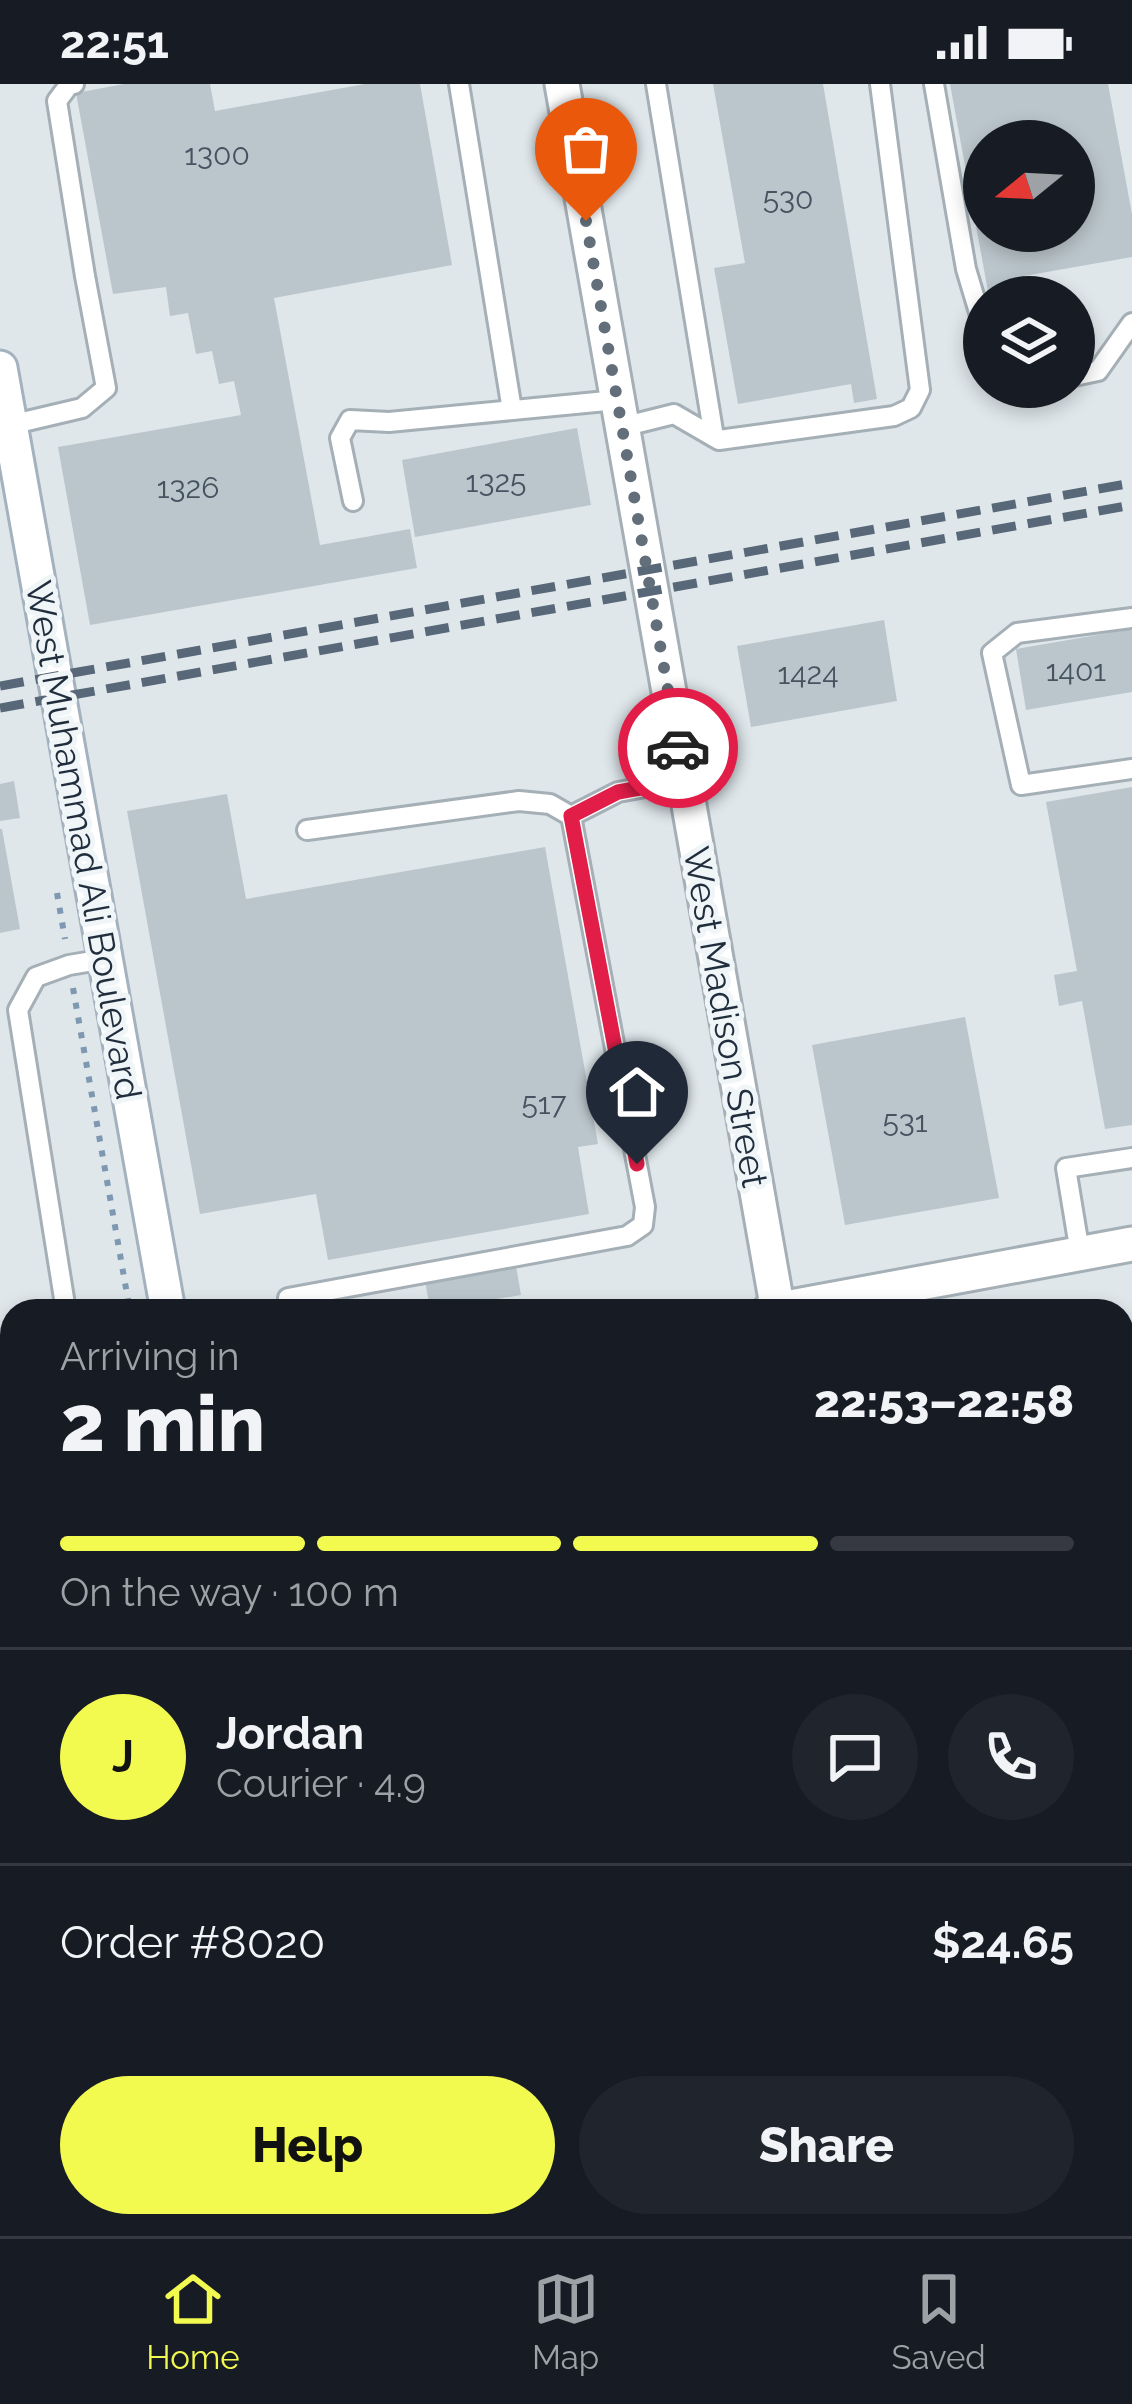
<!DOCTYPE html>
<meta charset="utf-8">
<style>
:root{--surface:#171b24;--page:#20242c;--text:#f1f3f6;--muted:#9ea1a6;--line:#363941;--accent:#f3fa4f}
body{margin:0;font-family:Raleway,sans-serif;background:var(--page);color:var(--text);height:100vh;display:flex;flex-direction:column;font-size:45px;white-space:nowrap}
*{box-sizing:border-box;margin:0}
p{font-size:39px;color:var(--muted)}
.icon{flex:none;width:66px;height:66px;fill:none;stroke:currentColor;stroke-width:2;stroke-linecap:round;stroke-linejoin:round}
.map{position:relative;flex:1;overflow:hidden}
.panel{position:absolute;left:0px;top:1215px;width:1134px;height:939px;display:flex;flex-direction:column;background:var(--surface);border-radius:36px 36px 0 0;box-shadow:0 6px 18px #0003}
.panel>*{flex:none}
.needle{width:78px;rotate:252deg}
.tools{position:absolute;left:963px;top:36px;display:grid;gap:24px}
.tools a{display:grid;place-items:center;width:132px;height:132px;border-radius:50%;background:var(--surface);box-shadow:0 6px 18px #0003;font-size:60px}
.pin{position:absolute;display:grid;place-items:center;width:102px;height:102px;color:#fff;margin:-123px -51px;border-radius:50% 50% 50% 0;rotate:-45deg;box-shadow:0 0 12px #0007}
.pin .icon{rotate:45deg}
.courier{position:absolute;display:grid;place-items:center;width:120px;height:120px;margin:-60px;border:9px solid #e11d48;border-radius:50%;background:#fff;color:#222;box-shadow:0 3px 15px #0007}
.headline em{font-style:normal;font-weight:800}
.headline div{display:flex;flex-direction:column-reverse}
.headline{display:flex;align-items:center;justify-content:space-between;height:204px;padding:0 60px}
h1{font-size:78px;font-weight:800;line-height:90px}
.bar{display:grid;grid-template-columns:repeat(4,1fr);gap:18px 12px;align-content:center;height:144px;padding:0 60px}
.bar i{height:15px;border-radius:9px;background:var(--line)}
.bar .active{background:var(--accent)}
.bar p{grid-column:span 4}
.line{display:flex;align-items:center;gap:30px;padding:0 60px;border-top:3px solid var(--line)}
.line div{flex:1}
.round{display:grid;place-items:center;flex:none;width:126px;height:126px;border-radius:63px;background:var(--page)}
.primary-button{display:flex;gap:24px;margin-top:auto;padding:24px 60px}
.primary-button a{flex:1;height:138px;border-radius:72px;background:var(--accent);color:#111;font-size:48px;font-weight:800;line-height:138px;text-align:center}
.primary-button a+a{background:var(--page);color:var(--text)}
.status{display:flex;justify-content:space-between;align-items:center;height:84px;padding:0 60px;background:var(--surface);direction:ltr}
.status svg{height:33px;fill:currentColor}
.menu{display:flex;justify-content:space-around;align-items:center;height:168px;border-top:3px solid var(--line);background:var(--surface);font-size:33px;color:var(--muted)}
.menu a{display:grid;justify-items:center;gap:6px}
.menu .active{color:var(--accent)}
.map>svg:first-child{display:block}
.building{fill:#bbc6cc;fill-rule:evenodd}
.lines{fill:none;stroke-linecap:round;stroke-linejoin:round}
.service-casing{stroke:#a5afb6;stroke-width:24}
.minor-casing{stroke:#a5afb6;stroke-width:39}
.secondary-casing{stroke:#a3b2be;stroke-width:39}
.path{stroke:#7e98b1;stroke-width:6;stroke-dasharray:6 9;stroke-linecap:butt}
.service{stroke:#fff;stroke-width:18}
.minor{stroke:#fff;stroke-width:33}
.secondary{stroke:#fff;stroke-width:33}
.rail{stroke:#596878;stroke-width:9;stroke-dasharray:24 12;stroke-linecap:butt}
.done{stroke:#626e79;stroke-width:12;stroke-dasharray:0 21.6}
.route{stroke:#e11d48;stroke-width:15}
.labels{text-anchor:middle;stroke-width:10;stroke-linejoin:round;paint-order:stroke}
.number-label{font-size:30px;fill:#465360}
.street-label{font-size:36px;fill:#1f2d3c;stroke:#f0f5f8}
</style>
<div class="status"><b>22:51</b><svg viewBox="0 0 49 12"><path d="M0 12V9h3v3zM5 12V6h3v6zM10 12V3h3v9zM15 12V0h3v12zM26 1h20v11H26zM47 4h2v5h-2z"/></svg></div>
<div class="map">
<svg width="1132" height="2152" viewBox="0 0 1132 2152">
<rect width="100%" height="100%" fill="#dfe7eb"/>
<g class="building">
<path d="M124 0H210L215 27 365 0H420L452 181 274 214 320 461 410 445 417 484 90 541 58 363 241 331 234 297 219 300 212 267 196 270 188 229 170 232 166 203 113 210 76 9Z"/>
<path d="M713 0H823L877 315 854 319 851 300 738 320 714 184 745 179Z"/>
<path d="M950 0H1108L1132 130V173L1024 192 1028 213H989ZM984 57H1074V147H984Z"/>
<path d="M577 344 591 421 415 453 402 376Z"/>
<path d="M884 536 897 617 751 643 737 562Z"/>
<path d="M1132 545V608L1026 626 1016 565Z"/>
<path d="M14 697 20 734 0 737V700Z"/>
<path d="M1132 703V1041L1105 1045 1082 917 1059 922 1054 891 1077 887 1046 718Z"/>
<path d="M227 710 246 815 545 763 598 1060 578 1063 589 1130 328 1176 316 1110 200 1130 127 727Z"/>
<path d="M0 745H2L20 845 0 849Z"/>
<path d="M965 933 999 1114 845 1141 812 961Z"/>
<path d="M516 1182 521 1211 430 1226 425 1196Z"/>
<path d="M1132 1247V1303L1129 1304 1131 1320 1122 1322V1249Z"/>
<path d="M9 1954 12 1977V2056L0 2057V1955Z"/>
<path d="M203 2142H286L288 2152H205Z"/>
<path d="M793 2142H870V2144L854 2147 855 2152H795Z"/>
</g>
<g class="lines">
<g class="service-casing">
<g id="service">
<path d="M459 0 512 326"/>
<path d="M656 0 714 353"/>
<path d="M934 0 966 185 984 245"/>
<path d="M1074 292 1098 287 1132 239"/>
<path d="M10 341 82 324 106 304 85 192 57 17 69 1 74 0"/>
<path d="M622 343 674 330 719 356 894 332 911 324 920 306 880 0"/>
<path d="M353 417 340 354 350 336 389 338 617 316"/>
<path d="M1132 534 1017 549 992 569 1021 701 1132 685"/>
<path d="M571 732 618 708 684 696"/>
<path d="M1080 1169 1066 1084 1132 1074"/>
<path d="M66 1227 18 926 36 893 69 881 105 875"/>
<path d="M290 1227 288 1214 627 1152 643 1141 645 1123 571 732 550 720 519 717 307 746"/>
<path d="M1122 1428 1132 1427"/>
<path d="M1122 1595 1132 1594"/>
<path d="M0 1636 12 1634"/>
<path d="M1122 1696 1132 1694"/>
</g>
</g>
<g class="minor-casing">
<g id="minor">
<path d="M562 0 778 1227"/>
<path d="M769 1227 1132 1160"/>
<path d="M0 1362 12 1360"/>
<path d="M1122 1902 1132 1900"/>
<path d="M0 2100 12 2098"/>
<path d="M640 2142 641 2152"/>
<path d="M939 2142 941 2152"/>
</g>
</g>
<g class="secondary-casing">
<g id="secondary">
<path d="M0 284 168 1227"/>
<path d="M328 2142 330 2152"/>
</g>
</g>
<g class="path">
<path d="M57 809 65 855"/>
<path d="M73 904 130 1227"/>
</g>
<use href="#service" class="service"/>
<use href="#minor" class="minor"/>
<use href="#secondary" class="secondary"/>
<g class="rail">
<path d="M0 602 1132 399"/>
<path d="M0 624 1132 421"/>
</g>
</g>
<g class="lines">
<path class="done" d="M586 137 678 664"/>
<path class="route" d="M637 1080 571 732 618 708 684 696 678 664"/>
</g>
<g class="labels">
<g class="number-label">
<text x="217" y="81">1300</text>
<text x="788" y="125">530</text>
<text x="496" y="408">1325</text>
<text x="188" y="414">1326</text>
<text x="1076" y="597">1401</text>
<text x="808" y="600">1424</text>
<text x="544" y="1030">517</text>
<text x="905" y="1048">531</text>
</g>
<g class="street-label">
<text transform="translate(84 756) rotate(80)" y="13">West Muhammad Ali Boulevard</text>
<text transform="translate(726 933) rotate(80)" y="13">West Madison Street</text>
</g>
</g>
</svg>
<div class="tools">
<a><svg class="needle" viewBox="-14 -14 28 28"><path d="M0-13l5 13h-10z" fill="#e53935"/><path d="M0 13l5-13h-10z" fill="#9ea1a6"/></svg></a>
<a><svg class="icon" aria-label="layers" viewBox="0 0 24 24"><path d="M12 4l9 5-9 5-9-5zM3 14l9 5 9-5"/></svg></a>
</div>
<div class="pin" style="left:586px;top:137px;background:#ea580c"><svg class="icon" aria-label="bag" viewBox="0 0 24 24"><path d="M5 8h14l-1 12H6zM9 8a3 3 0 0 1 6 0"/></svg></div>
<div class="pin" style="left:637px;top:1080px;background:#1f2937"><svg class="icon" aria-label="home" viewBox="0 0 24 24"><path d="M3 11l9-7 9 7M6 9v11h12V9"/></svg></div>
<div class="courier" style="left:678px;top:664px"><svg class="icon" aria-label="car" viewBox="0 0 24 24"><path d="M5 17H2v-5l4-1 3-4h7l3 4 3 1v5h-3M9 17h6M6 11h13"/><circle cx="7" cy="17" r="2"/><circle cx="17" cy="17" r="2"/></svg></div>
<section class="panel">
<div class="headline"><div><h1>2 min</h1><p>Arriving in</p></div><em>22:53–22:58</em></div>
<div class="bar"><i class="active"></i><i class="active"></i><i class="active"></i><i></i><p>On the way · 100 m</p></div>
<div class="line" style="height:216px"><b class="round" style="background:var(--accent);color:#111">J</b><div><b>Jordan</b><p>Courier · 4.9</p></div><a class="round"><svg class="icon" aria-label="chat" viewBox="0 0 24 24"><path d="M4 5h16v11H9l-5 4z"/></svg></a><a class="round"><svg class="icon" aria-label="phone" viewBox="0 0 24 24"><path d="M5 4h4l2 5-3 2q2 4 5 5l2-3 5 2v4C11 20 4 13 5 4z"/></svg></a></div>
<div class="line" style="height:156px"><div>Order #8020</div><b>$24.65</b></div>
<div class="primary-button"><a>Help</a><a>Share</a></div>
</section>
</div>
<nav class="menu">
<a class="active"><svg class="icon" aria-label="home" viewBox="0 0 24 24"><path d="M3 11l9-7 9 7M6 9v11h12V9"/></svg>Home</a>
<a><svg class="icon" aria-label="map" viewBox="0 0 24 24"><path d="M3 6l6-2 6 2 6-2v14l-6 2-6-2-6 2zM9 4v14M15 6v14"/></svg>Map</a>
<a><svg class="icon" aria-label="saved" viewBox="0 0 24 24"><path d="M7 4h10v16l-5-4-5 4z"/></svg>Saved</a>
</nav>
